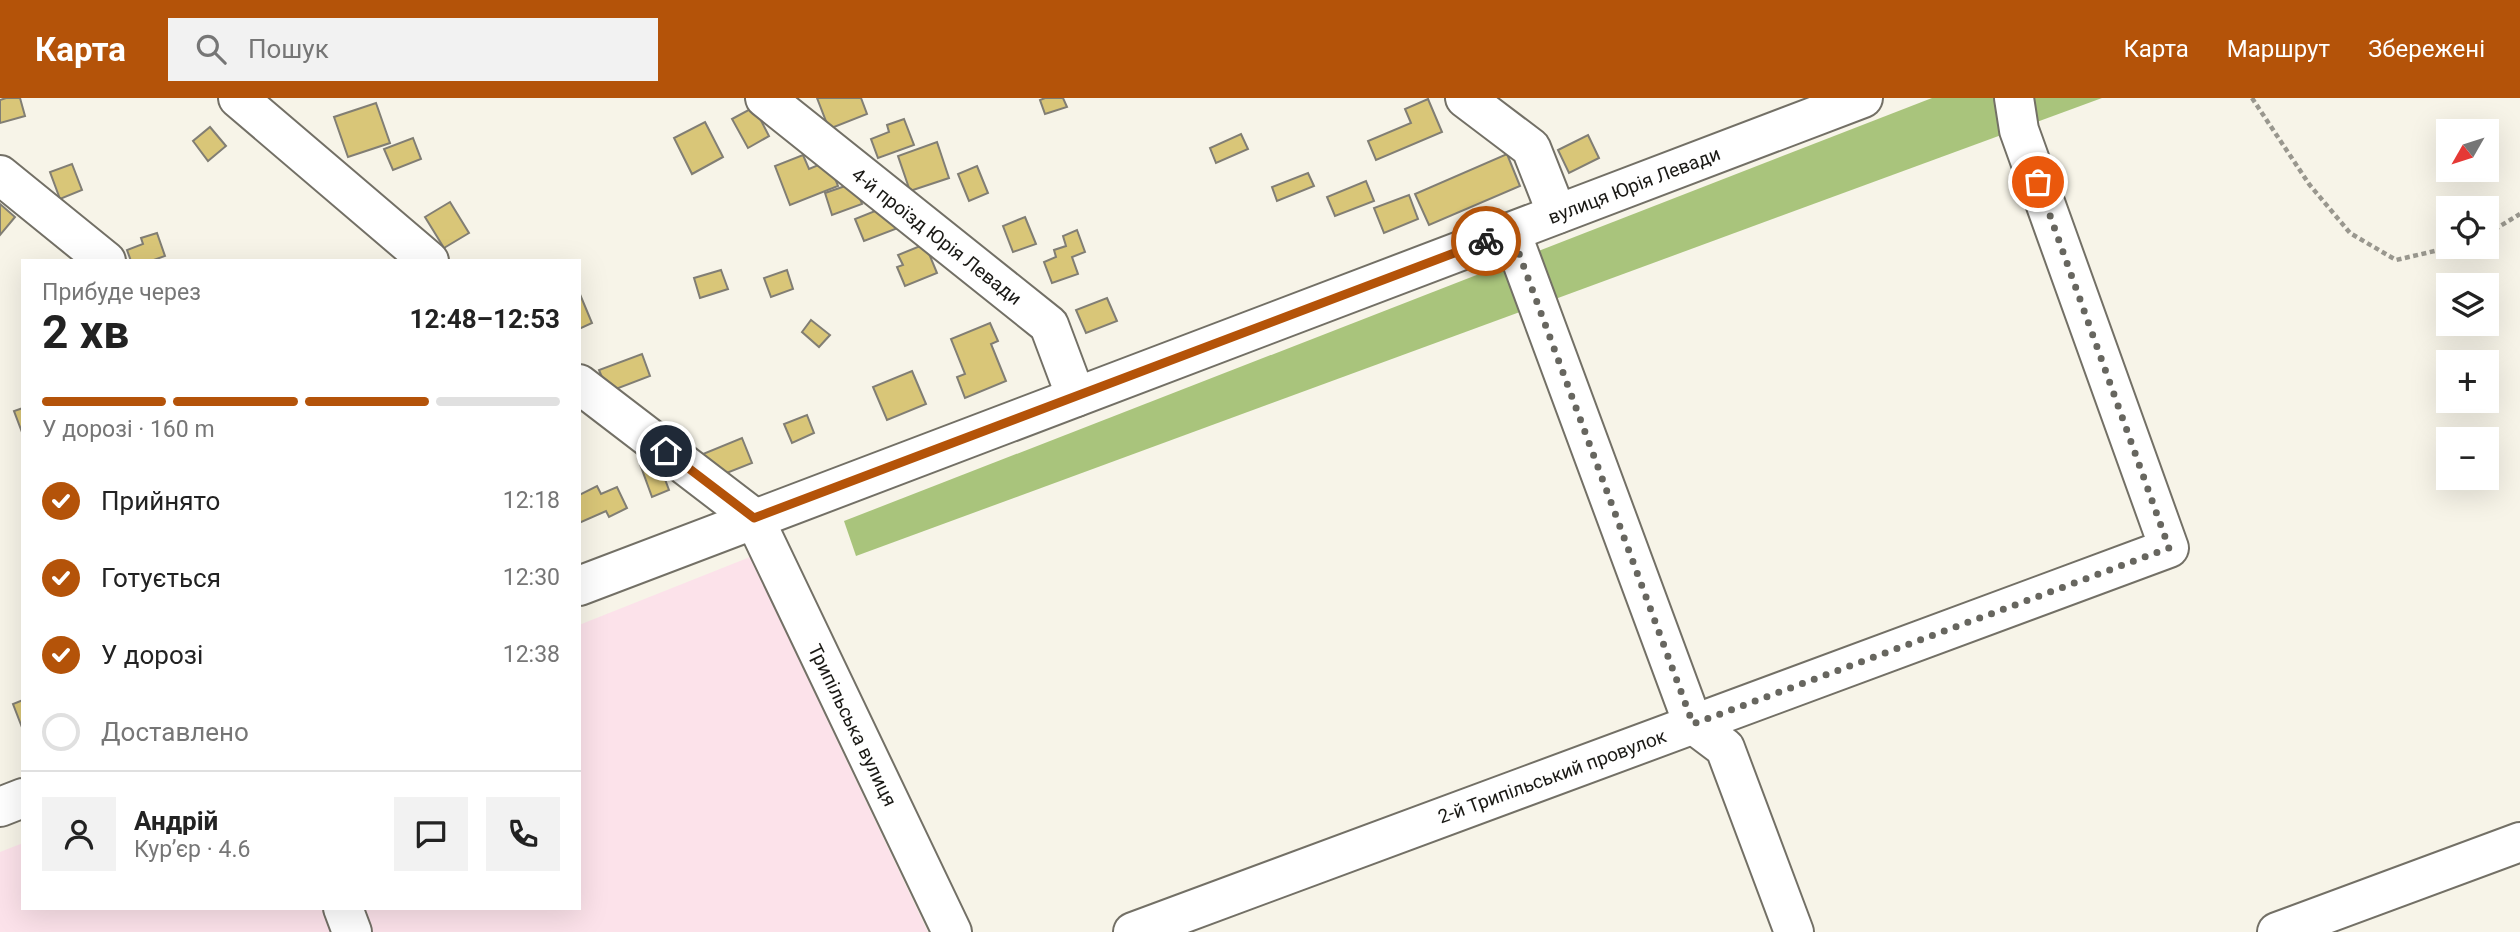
<!DOCTYPE html>
<html lang="uk">
<meta charset="utf-8">
<style>
:root{--surface:#fff;--page:#f2f2f2;--text:#222;--muted:#767676;--line:#e0e0e0;--accent:#b45309}
body{margin:0;font-family:Roboto,sans-serif;background:var(--page);color:var(--text);height:100vh;display:flex;flex-direction:column;font-size:26px;white-space:nowrap}
*{box-sizing:border-box;margin:0}
p{font-size:23px;color:var(--muted)}
.icon{flex:none;width:38px;height:38px;fill:none;stroke:currentColor;stroke-width:2;stroke-linecap:round;stroke-linejoin:round}
.map{position:relative;flex:1;overflow:hidden}
.sheet{position:absolute;left:21px;top:161px;width:560px;height:651px;display:flex;flex-direction:column;background:var(--surface);border-radius:0px;box-shadow:0 7px 28px #0002}
.sheet>*{flex:none}
.needle{width:46px;rotate:231deg}
.tools{position:absolute;left:2436px;top:21px;display:grid;gap:14px}
.tools a{display:grid;place-items:center;width:63px;height:63px;border-radius:0px;background:var(--surface);box-shadow:0 7px 28px #0002;font-size:35px}
.pin{position:absolute;display:grid;place-items:center;width:60px;height:60px;color:#fff;margin:-30px;border:4px solid #fff;border-radius:50%;box-shadow:0 2px 7px #0007}
.courier{position:absolute;display:grid;place-items:center;width:70px;height:70px;margin:-35px;border:5px solid #b45309;border-radius:50%;background:#fff;color:#222;box-shadow:0 2px 9px #0007}
.headline em{font-style:normal;font-weight:700}
.headline div{display:flex;flex-direction:column-reverse}
.headline{display:flex;align-items:center;justify-content:space-between;height:119px;padding:0 21px}
h1{font-size:46px;font-weight:700;line-height:52px}
.bar{display:grid;grid-template-columns:repeat(4,1fr);gap:10px 7px;align-content:center;height:84px;padding:0 21px}
.bar i{height:9px;border-radius:5px;background:var(--line)}
.bar .selected{background:var(--accent)}
.bar p{grid-column:span 4}
.line{display:flex;align-items:center;gap:18px;padding:0 21px;border-top:2px solid var(--line)}
.line div{flex:1}
.round{display:grid;place-items:center;flex:none;width:74px;height:74px;border-radius:0px;background:var(--page)}
ol{padding:0 21px;list-style:none}
li{display:flex;align-items:center;gap:21px;height:77px}
li p{margin-inline-start:auto}
li .icon{padding:7px;border-radius:50%;background:var(--accent);color:#fff;stroke-width:4}
li:last-child{color:var(--muted)}
li i{width:38px;height:38px;border:4px solid var(--line);border-radius:50%}
header{display:flex;align-items:center;gap:42px;box-sizing:border-box;height:98px;padding:0 35px;background:var(--accent);color:#fff}
header strong{font-size:33px}
nav{display:flex;gap:38px;margin-inline-start:auto;font-size:24px}
.search{width:490px;height:63px;background:var(--page);display:flex;align-items:center;gap:18px;box-sizing:border-box;padding:0 24px;border-radius:0px;color:var(--muted);font-size:26px}
.map>svg:first-child{display:block}
.industrial{fill:#fce2ea}
.forest{fill:#a9c47c}
.building{fill:#d9c678;stroke:#817e74;stroke-width:2}
.lines{fill:none;stroke-linecap:round;stroke-linejoin:round}
.minor-casing{stroke:#737066;stroke-width:42}
.path{stroke:#99978e;stroke-width:4.5;stroke-dasharray:5 3.5;stroke-linecap:butt}
.minor{stroke:#fff;stroke-width:38}
.done{stroke:#67665f;stroke-width:7;stroke-dasharray:0 12.6}
.route{stroke:#b45309;stroke-width:9}
.labels{text-anchor:middle;stroke-width:7;stroke-linejoin:round;paint-order:stroke}
.street-label{font-size:19px;fill:#1a1915;stroke:#fff}
</style>
<header>
<strong>Карта</strong>
<div class="search"><svg class="icon" aria-label="search" viewBox="0 0 24 24"><circle cx="10" cy="10" r="6"/><path d="M15 15l6 6"/></svg>Пошук</div>
<nav><a>Карта</a><a>Маршрут</a><a>Збережені</a></nav>
</header>
<div class="map">
<svg width="2520" height="834" viewBox="0 0 2520 834">
<rect width="100%" height="100%" fill="#f7f4e8"/>
<path class="industrial" d="M750 459 928 834H0V754L23 745V810H579V527Z"/>
<path class="forest" d="M1932 0H2102L856 458 844 423Z"/>
<g class="building">
<path d="M6 0H20L25 18 0 25V2Z"/>
<path d="M817 0H861L867 16 829 31Z"/>
<path d="M1045 0H1063L1067 9 1045 16 1040 2Z"/>
<path d="M1428 1 1442 34 1376 62 1368 43 1411 25 1405 11Z"/>
<path d="M376 5 390 45 348 59 334 19Z"/>
<path d="M754 9 769 38 748 50 732 21Z"/>
<path d="M904 21 914 47 878 60 871 41 889 34 887 27Z"/>
<path d="M705 24 723 59 692 76 674 40Z"/>
<path d="M210 29 226 48 208 63 193 43Z"/>
<path d="M1241 36 1248 51 1216 65 1210 50Z"/>
<path d="M1588 37 1599 60 1569 75 1558 52Z"/>
<path d="M413 40 421 61 393 72 384 51Z"/>
<path d="M937 44 949 80 910 93 898 58Z"/>
<path d="M1507 56 1520 88 1429 127 1415 96Z"/>
<path d="M803 57 809 71 828 63 838 88 790 107 775 68Z"/>
<path d="M72 66 82 92 60 101 50 74Z"/>
<path d="M977 68 988 95 969 103 958 76Z"/>
<path d="M1308 75 1314 88 1277 103 1272 89Z"/>
<path d="M1366 83 1374 103 1335 118 1327 99Z"/>
<path d="M854 85 862 106 832 117 825 95Z"/>
<path d="M1409 97 1418 121 1384 135 1374 110Z"/>
<path d="M450 104 469 135 444 150 425 119Z"/>
<path d="M0 106 15 119 0 137Z"/>
<path d="M890 107 898 130 864 143 855 121Z"/>
<path d="M1025 119 1036 146 1013 154 1003 128Z"/>
<path d="M1077 132 1085 154 1072 159 1078 176 1052 185 1044 164 1056 159 1054 152 1066 148 1063 138Z"/>
<path d="M157 135 165 158 151 163H131L127 152 143 146 141 140Z"/>
<path d="M925 146 937 175 905 188 897 169 903 167 898 157Z"/>
<path d="M721 172 728 191 700 200 694 180Z"/>
<path d="M787 172 793 191 771 199 764 180Z"/>
<path d="M579 194 592 225 579 231Z"/>
<path d="M1107 200 1117 223 1086 235 1076 212Z"/>
<path d="M811 222 830 237 819 249 802 234Z"/>
<path d="M990 225 998 243 991 246 1006 283 965 300 957 279 965 276 951 241Z"/>
<path d="M642 256 650 278 608 294 599 272Z"/>
<path d="M912 273 926 306 887 322 873 289Z"/>
<path d="M23 310V337L14 313Z"/>
<path d="M807 317 814 335 792 345 784 326Z"/>
<path d="M742 340 752 365 714 380 703 356Z"/>
<path d="M657 360 669 392 652 399 640 366Z"/>
<path d="M597 388 601 396 617 389 627 410 609 419 606 413 579 425V397Z"/>
<path d="M23 602V632L13 606Z"/>
</g>
<g class="lines">
<g class="minor-casing">
<g id="minor">
<path d="M238 0 429 163"/>
<path d="M765 0 1049 227 1076 299"/>
<path d="M1465 0 1531 50 1557 116"/>
<path d="M0 77 106 163"/>
<path d="M1511 134 1693 626 1725 650 1794 834"/>
<path d="M579 286 754 420 952 834"/>
<path d="M579 488 1863 0"/>
<path d="M0 709 23 700"/>
<path d="M343 810 352 834"/>
<path d="M1133 834 2169 450 2019 32 2014 0"/>
<path d="M2277 834 2520 744"/>
</g>
</g>
<g class="path">
<path d="M2252 0 2309 86 2350 135 2396 162 2452 149"/>
<path d="M2487 136 2520 116"/>
</g>
<use href="#minor" class="minor"/>
</g>
<g class="lines">
<path class="done" d="M1486 143 1511 134 1693 626 2169 450 2038 84"/>
<path class="route" d="M666 353 754 420 1486 143"/>
</g>
<g class="labels">
<g class="street-label">
<text transform="translate(1634 87) rotate(-21)" y="7">вулиця Юрія Левади</text>
<text transform="translate(937 138) rotate(38)" y="7">4-й проїзд Юрія Левади</text>
<text transform="translate(853 627) rotate(64)" y="7">Трипільська вулиця</text>
<text transform="translate(1552 678) rotate(-20)" y="7">2-й Трипільський провулок</text>
</g>
</g>
</svg>
<div class="tools">
<a><svg class="needle" viewBox="-14 -14 28 28"><path d="M0-13l5 13h-10z" fill="#e53935"/><path d="M0 13l5-13h-10z" fill="#767676"/></svg></a>
<a><svg class="icon" aria-label="locate" viewBox="0 0 24 24"><circle cx="12" cy="12" r="6"/><path d="M12 2v4M12 18v4M2 12h4M18 12h4"/></svg></a>
<a><svg class="icon" aria-label="layers" viewBox="0 0 24 24"><path d="M12 4l9 5-9 5-9-5zM3 14l9 5 9-5"/></svg></a>
<a>+</a>
<a>−</a>
</div>
<div class="pin" style="left:2038px;top:84px;background:#ea580c"><svg class="icon" aria-label="bag" viewBox="0 0 24 24"><path d="M5 8h14l-1 12H6zM9 8a3 3 0 0 1 6 0"/></svg></div>
<div class="pin" style="left:666px;top:353px;background:#1f2937"><svg class="icon" aria-label="home" viewBox="0 0 24 24"><path d="M3 11l9-7 9 7M6 9v11h12V9"/></svg></div>
<div class="courier" style="left:1486px;top:143px"><svg class="icon" aria-label="bike" viewBox="0 0 24 24"><circle cx="6" cy="16" r="4"/><circle cx="18" cy="16" r="4"/><path d="M6 16l4-8h5l3 8M10 8l3 8H6M13 5h3"/></svg></div>
<section class="sheet">
<div class="headline"><div><h1>2 хв</h1><p>Прибуде через</p></div><em>12:48–12:53</em></div>
<div class="bar"><i class="selected"></i><i class="selected"></i><i class="selected"></i><i></i><p>У дорозі · 160 m</p></div>
<ol>
<li><svg class="icon" aria-label="check" viewBox="0 0 24 24"><path d="M5 12l5 5 9-10"/></svg>Прийнято<p>12:18</p></li>
<li><svg class="icon" aria-label="check" viewBox="0 0 24 24"><path d="M5 12l5 5 9-10"/></svg>Готується<p>12:30</p></li>
<li><svg class="icon" aria-label="check" viewBox="0 0 24 24"><path d="M5 12l5 5 9-10"/></svg>У дорозі<p>12:38</p></li>
<li><i></i>Доставлено</li>
</ol>
<div class="line" style="height:126px"><a class="round"><svg class="icon" aria-label="person" viewBox="0 0 24 24"><circle cx="12" cy="8" r="4"/><path d="M4 21q1-7 8-7t8 7"/></svg></a><div><b>Андрій</b><p>Кур’єр · 4.6</p></div><a class="round"><svg class="icon" aria-label="chat" viewBox="0 0 24 24"><path d="M4 5h16v11H9l-5 4z"/></svg></a><a class="round"><svg class="icon" aria-label="phone" viewBox="0 0 24 24"><path d="M5 4h4l2 5-3 2q2 4 5 5l2-3 5 2v4C11 20 4 13 5 4z"/></svg></a></div>
</section>
</div>
